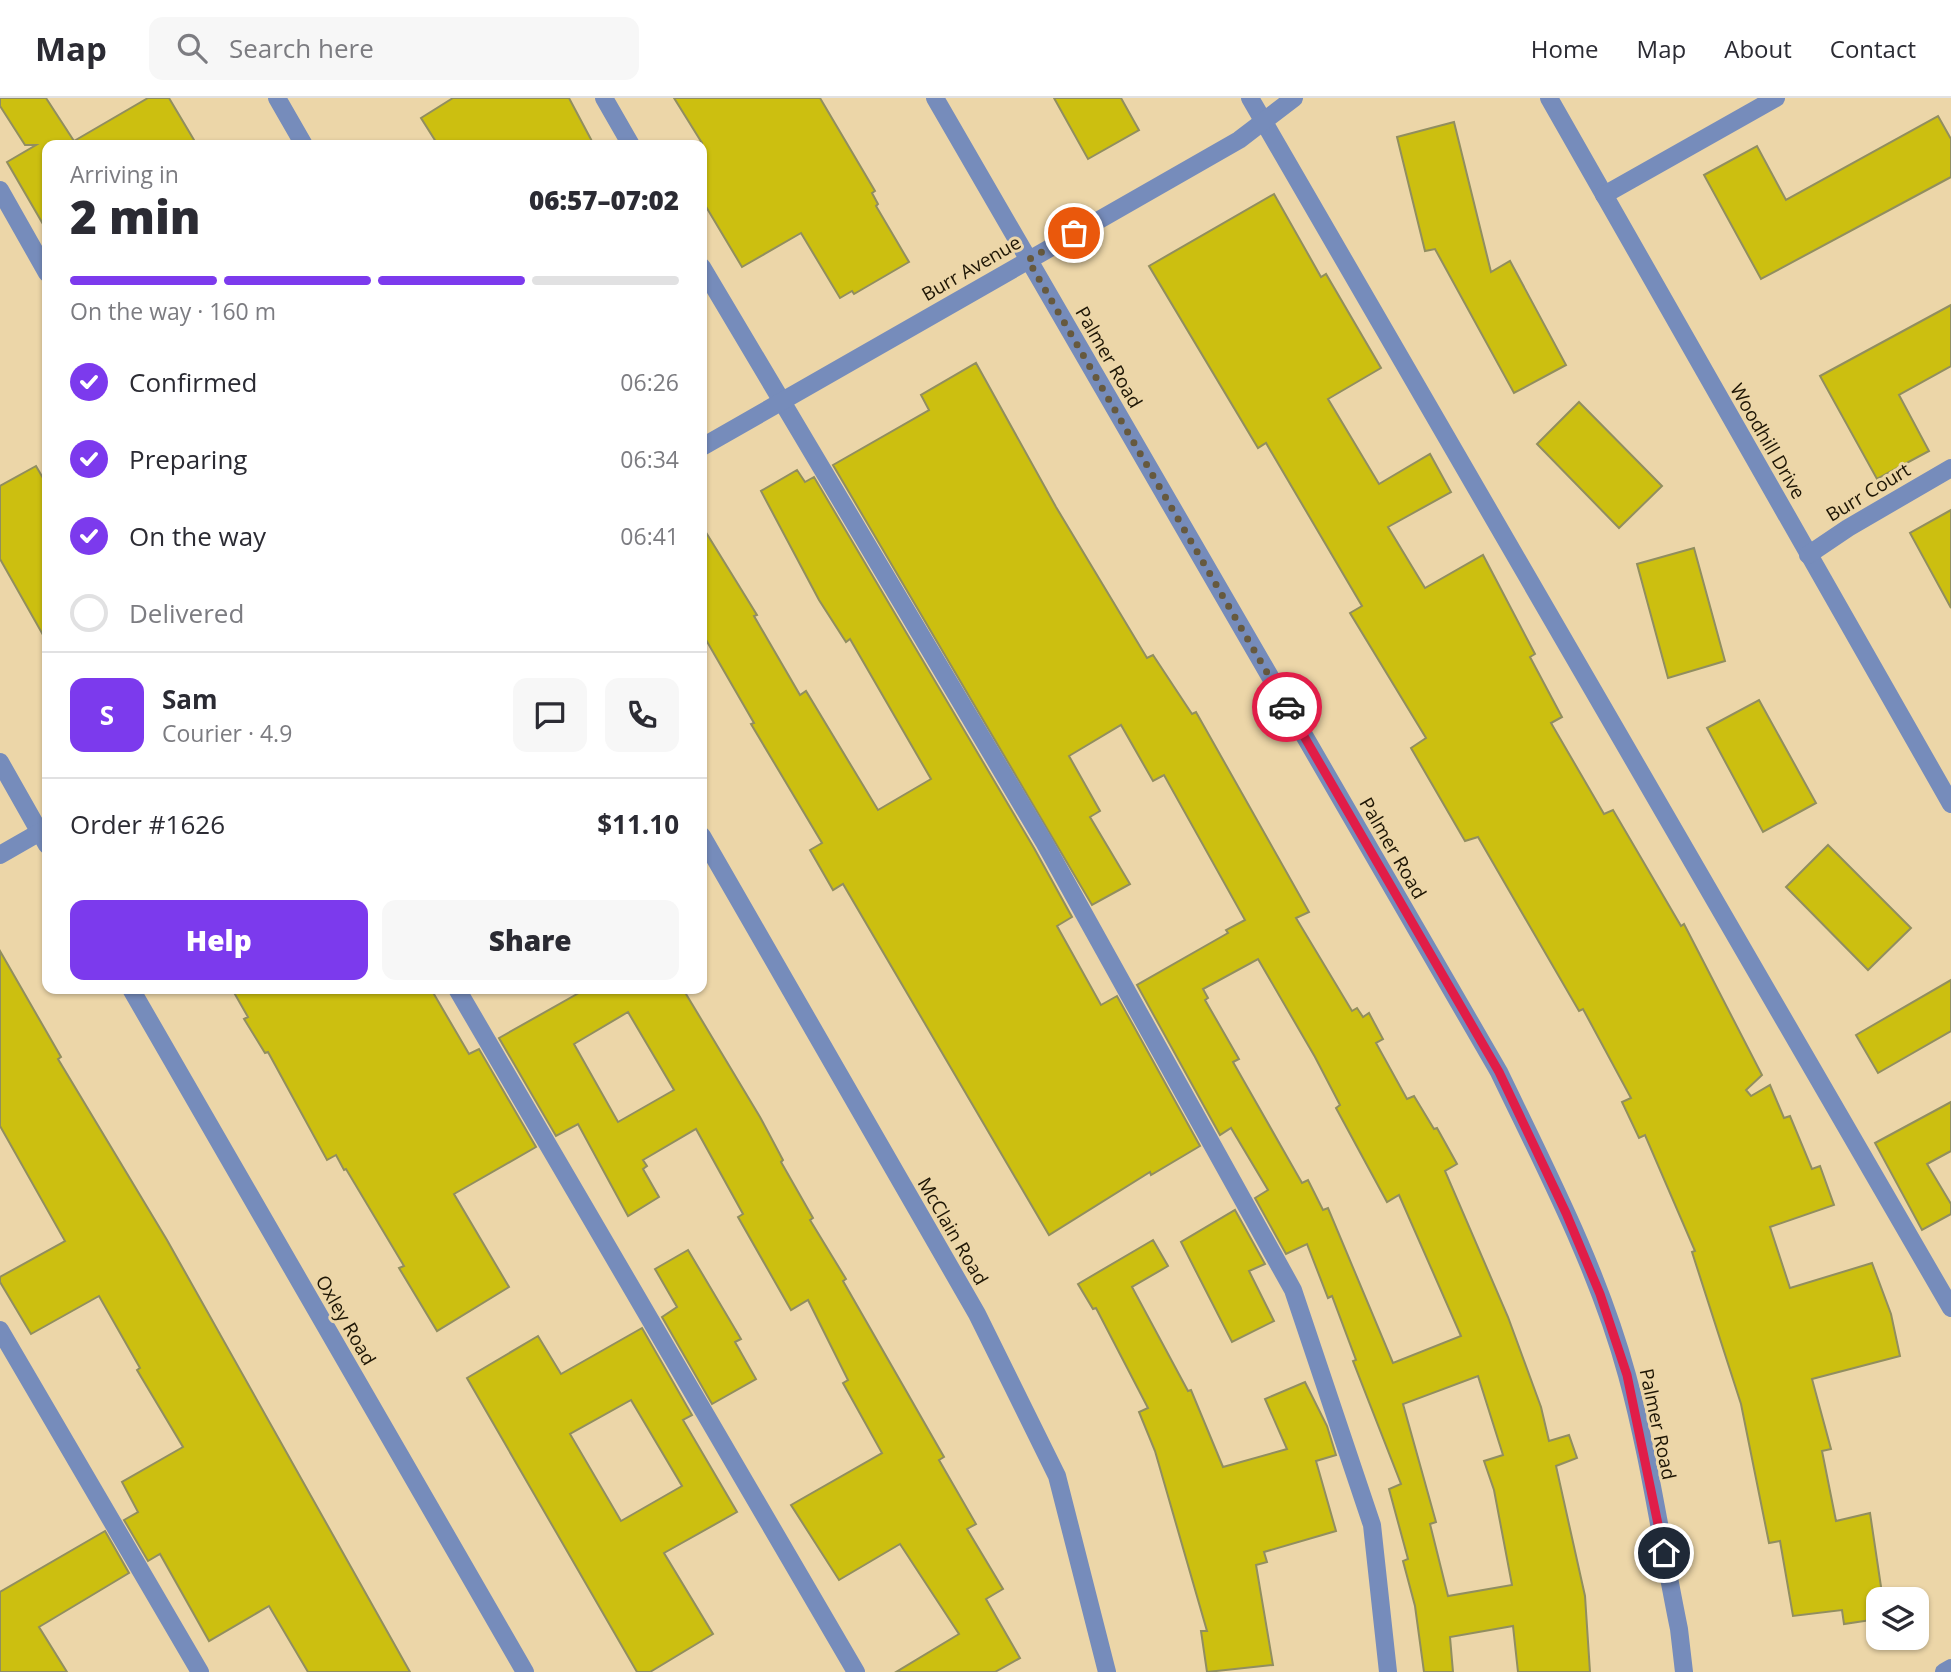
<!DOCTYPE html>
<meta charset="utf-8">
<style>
:root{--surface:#fff;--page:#f7f7f7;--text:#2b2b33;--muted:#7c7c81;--line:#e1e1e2;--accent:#7c3aed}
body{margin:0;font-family:"Open Sans",sans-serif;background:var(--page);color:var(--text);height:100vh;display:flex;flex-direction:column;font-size:26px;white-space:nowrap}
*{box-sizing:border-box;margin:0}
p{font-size:23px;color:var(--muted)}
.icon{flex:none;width:38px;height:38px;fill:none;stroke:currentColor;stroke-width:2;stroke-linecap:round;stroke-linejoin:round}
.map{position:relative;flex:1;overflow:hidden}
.sheet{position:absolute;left:42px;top:42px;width:665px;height:854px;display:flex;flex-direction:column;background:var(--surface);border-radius:14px;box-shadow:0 2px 5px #0004}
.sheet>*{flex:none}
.buttons{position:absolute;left:1866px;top:1489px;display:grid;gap:14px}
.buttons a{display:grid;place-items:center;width:63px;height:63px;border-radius:14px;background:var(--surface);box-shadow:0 2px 5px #0004;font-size:35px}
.pin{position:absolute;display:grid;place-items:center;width:60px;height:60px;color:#fff;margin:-30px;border:4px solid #fff;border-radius:50%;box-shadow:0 2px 7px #0007}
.courier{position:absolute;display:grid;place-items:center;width:70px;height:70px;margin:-35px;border:5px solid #e11d48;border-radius:50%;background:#fff;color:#222;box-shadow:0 2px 9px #0007}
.head em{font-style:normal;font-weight:800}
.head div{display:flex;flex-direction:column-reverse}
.head{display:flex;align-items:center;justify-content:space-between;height:119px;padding:0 28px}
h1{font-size:46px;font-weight:800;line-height:52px}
.bar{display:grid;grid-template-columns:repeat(4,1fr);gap:10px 7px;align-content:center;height:84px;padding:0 28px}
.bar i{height:9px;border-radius:5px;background:var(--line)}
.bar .on{background:var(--accent)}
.bar p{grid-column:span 4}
.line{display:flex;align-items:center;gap:18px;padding:0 28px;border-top:2px solid var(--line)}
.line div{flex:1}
.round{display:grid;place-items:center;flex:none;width:74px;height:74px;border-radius:14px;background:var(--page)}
ol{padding:0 28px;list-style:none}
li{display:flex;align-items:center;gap:21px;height:77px}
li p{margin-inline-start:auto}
li .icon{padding:7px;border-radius:50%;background:var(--accent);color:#fff;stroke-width:4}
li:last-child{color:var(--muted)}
li i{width:38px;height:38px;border:4px solid var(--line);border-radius:50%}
.cta{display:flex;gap:14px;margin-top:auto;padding:14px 28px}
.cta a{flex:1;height:80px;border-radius:14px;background:var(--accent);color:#fff;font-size:28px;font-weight:800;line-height:80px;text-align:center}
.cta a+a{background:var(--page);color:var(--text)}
header{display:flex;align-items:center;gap:42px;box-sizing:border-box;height:98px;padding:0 35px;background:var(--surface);border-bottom:2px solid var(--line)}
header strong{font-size:33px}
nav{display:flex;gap:38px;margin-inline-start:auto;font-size:24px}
.search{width:490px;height:63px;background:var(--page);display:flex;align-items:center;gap:18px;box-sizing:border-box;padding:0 24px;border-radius:14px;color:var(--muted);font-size:26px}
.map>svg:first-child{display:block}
.building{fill:#ccbf10;stroke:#918e5f;stroke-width:2;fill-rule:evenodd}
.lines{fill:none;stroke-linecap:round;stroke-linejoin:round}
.minor{stroke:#768cbb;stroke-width:18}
.done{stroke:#66593e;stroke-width:7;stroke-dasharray:0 12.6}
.route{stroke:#e11d48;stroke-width:9}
.labels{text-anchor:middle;stroke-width:6;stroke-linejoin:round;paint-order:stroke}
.street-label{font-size:19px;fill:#1e1605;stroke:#ecd6a8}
</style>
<header>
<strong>Map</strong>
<div class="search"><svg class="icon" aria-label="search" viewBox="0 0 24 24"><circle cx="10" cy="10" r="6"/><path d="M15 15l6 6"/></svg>Search here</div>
<nav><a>Home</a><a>Map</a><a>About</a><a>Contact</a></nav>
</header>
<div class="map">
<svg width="1951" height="1574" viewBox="0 0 1951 1574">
<rect width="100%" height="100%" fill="#ecd6a8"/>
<g class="building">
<path d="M0 0H46L74 43 148 0H169L197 47H47V133L7 64 36 47H25L0 8Z"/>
<path d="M453 0H569L594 47H438L421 20Z"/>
<path d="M674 0H820L875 93 872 95 878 106 876 108 909 164 854 196 852 193 840 200 801 135 742 169 702 102V45Z"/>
<path d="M1054 0H1121L1139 32 1088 61Z"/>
<path d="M1938 18 1951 41V79L1761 181 1704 77 1757 48 1786 102Z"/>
<path d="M1454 24 1491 174 1510 163 1566 267 1514 295 1435 151 1425 153 1397 39Z"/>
<path d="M1274 96 1321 179 1326 176 1381 270 1328 301 1379 386 1430 356 1451 394 1388 429 1425 490 1483 457 1535 556 1530 559 1562 619 1551 625 1604 716 1613 712 1681 828 1684 826 1762 977 1746 992 1751 998 1770 987 1784 1020 1790 1018 1812 1071 1820 1068 1834 1107 1770 1129 1790 1190 1872 1165 1891 1216 1900 1258 1812 1281 1831 1351 1822 1353 1836 1423 1870 1415 1883 1502H1878V1521L1844 1526 1842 1512 1793 1518 1780 1443 1769 1445 1741 1306 1692 1154 1695 1153 1645 1037 1639 1040 1622 1004 1631 1000 1583 911 1579 913 1478 739 1465 743 1411 650 1426 640 1350 515 1362 508 1266 345 1258 350 1149 168Z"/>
<path d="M1951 207V268L1899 297 1929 353 1877 381 1820 278Z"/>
<path d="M976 265 1056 409 1147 560 1153 557 1192 616 1196 614 1309 814 1296 820 1352 913 1357 910 1363 919 1369 915 1383 941 1376 945 1407 1001 1414 998 1434 1031 1437 1030 1457 1066 1445 1073 1508 1219 1541 1309 1549 1343 1569 1337 1577 1360 1556 1368 1585 1498 1590 1574H1518L1513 1528 1450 1539 1453 1574H1424L1415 1508 1403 1463 1408 1461 1389 1391 1401 1386 1353 1263 1356 1262 1332 1198 1328 1200 1307 1146 1286 1156 1255 1100 1268 1092 1231 1030 1220 1037 1137 887 1228 835 1226 832 1245 822 1164 677 1153 683 1121 627 1069 658 1100 713 1090 719 1130 786 1092 807 833 367 929 312 921 297ZM1258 861 1315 959 1340 1007 1336 1010 1387 1104 1399 1097 1461 1238 1393 1265 1328 1110 1323 1112 1308 1082 1302 1085 1233 964 1239 961 1205 902 1208 900 1203 891ZM1478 1278 1503 1357 1484 1363 1494 1392 1512 1487 1448 1498 1430 1426 1436 1424 1403 1306Z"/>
<path d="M1579 304 1662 388 1619 430 1537 346Z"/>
<path d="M36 368 47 387V544L0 461V388Z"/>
<path d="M797 372 805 384 814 379 1034 750 1072 819 1057 828 1101 907 1117 898 1200 1048 1151 1077 1150 1074 1049 1137 843 786 833 792 810 752 822 745 751 626 754 625 702 535V428L757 517 754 518 800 597 806 593 878 712 931 681 850 541 846 544 819 502 761 393Z"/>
<path d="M1951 412V510L1910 435Z"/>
<path d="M1694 450 1725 563 1668 580 1637 466Z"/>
<path d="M1759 602 1816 705 1763 734 1707 630Z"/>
<path d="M1828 747 1911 830 1868 872 1786 789Z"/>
<path d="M0 853 61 959 58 961 167 1142 410 1574H308L269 1508 209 1543 160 1456 148 1463 124 1422 138 1414 122 1384 183 1349 137 1272 140 1270 99 1198 31 1236 0 1184V1179L65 1143 0 1028Z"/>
<path d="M1951 882V933L1878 975 1856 937Z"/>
<path d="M232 891H431L469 956 479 951 536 1049 454 1096 509 1189 437 1233 399 1170 404 1168 346 1071 344 1072 336 1057 327 1062 268 954 265 955 244 921 248 919Z"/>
<path d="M586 891H683L760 1019 783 1062 781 1064 813 1120 810 1122 846 1181 843 1183 944 1359 939 1362 976 1426 967 1431 1003 1491 986 1501 1020 1560 995 1574H896L959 1536 900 1446 839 1482 791 1407 882 1355 843 1285 848 1282 808 1202 791 1212 738 1119 743 1116 696 1031 643 1062 647 1068 643 1071 659 1099 628 1118 578 1026 556 1038 499 940ZM628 914 674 992 618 1024 574 946Z"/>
<path d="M1951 1004V1053L1927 1066 1951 1106V1116L1922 1132 1875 1045Z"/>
<path d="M1235 1112 1265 1166 1249 1173 1274 1223 1232 1244 1181 1144Z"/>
<path d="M1153 1142 1168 1168 1132 1189 1188 1293 1191 1292 1223 1369 1287 1351 1265 1301 1305 1284 1327 1328 1336 1357 1316 1363 1336 1433 1264 1454 1267 1464 1256 1467 1273 1567 1207 1574 1201 1533H1207L1155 1353 1139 1314 1148 1310 1096 1210 1093 1211 1078 1186Z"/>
<path d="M688 1152 741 1241 735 1244 756 1281 712 1306 662 1219 677 1209 655 1171Z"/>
<path d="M642 1230 692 1317 683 1322 737 1414 664 1455 713 1536 650 1574H637L467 1280 538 1238 561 1276ZM631 1302 682 1388 621 1423 570 1336Z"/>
<path d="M105 1433 129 1475 39 1529 67 1574H0V1494Z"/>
</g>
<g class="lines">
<g class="minor">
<path d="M277 0 304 47"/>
<path d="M604 0 631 47"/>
<path d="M935 0 1499 974C1546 1072 1598 1171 1627 1277 1649 1357 1662 1449 1679 1531L1684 1574"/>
<path d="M1250 0 1951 1210"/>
<path d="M1549 0 1951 706"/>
<path d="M0 92 47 175"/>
<path d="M1604 97 1776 0"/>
<path d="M702 169 1044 744 1293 1192 1372 1427 1388 1574"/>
<path d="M702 349 1239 42 1294 0"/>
<path d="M1808 457 1848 430 1951 370"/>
<path d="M0 664 47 747"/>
<path d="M702 738 977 1216 1057 1378 1107 1574"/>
<path d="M0 757 47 730"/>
<path d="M131 891 525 1574"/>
<path d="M457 891 856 1574"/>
<path d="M0 1232 200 1574"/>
<path d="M1944 1574 1951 1570"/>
</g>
</g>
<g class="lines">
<path class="done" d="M1074 135 1028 162 1287 609"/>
<path class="route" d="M1287 609 1499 974 1566 1115 1600 1196 1627 1277 1664 1455"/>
</g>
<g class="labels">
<g class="street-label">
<text transform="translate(971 170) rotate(-30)" y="7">Burr Avenue</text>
<text transform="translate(1109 259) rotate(60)" y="7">Palmer Road</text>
<text transform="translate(1768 343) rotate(60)" y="7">Woodhill Drive</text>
<text transform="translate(1868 394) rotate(-31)" y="7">Burr Court</text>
<text transform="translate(1393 750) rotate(60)" y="7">Palmer Road</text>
<text transform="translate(953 1133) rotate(60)" y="7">McClain Road</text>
<text transform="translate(346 1222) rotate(60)" y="7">Oxley Road</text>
<text transform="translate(1658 1326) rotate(78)" y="7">Palmer Road</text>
</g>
</g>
</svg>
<div class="buttons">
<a><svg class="icon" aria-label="layers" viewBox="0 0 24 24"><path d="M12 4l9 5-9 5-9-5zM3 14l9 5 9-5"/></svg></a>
</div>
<div class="pin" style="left:1074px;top:135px;background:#ea580c"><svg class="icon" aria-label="bag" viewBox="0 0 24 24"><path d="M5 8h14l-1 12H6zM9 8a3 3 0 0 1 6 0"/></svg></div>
<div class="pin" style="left:1664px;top:1455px;background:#1f2937"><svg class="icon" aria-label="home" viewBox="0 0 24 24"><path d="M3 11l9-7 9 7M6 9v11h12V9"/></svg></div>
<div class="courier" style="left:1287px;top:609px"><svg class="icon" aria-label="car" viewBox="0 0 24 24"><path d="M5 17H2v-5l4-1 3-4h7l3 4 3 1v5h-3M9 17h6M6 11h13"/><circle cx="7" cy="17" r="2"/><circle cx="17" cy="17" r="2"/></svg></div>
<section class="sheet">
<div class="head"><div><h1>2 min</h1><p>Arriving in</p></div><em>06:57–07:02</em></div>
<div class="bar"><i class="on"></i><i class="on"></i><i class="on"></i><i></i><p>On the way · 160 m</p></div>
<ol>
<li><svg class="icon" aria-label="check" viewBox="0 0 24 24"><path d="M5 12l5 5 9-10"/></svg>Confirmed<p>06:26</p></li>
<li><svg class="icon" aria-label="check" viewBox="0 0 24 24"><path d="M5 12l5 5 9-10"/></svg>Preparing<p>06:34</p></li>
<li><svg class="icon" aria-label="check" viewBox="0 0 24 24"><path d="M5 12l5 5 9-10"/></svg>On the way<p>06:41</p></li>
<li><i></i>Delivered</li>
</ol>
<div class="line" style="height:126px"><b class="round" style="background:var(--accent);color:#fff">S</b><div><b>Sam</b><p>Courier · 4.9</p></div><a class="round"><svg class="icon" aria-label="chat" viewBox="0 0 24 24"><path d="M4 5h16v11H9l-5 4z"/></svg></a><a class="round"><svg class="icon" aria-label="phone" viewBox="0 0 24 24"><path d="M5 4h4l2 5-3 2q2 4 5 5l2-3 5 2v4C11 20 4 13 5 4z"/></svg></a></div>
<div class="line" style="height:91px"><div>Order #1626</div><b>$11.10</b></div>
<div class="cta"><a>Help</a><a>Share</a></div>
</section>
</div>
